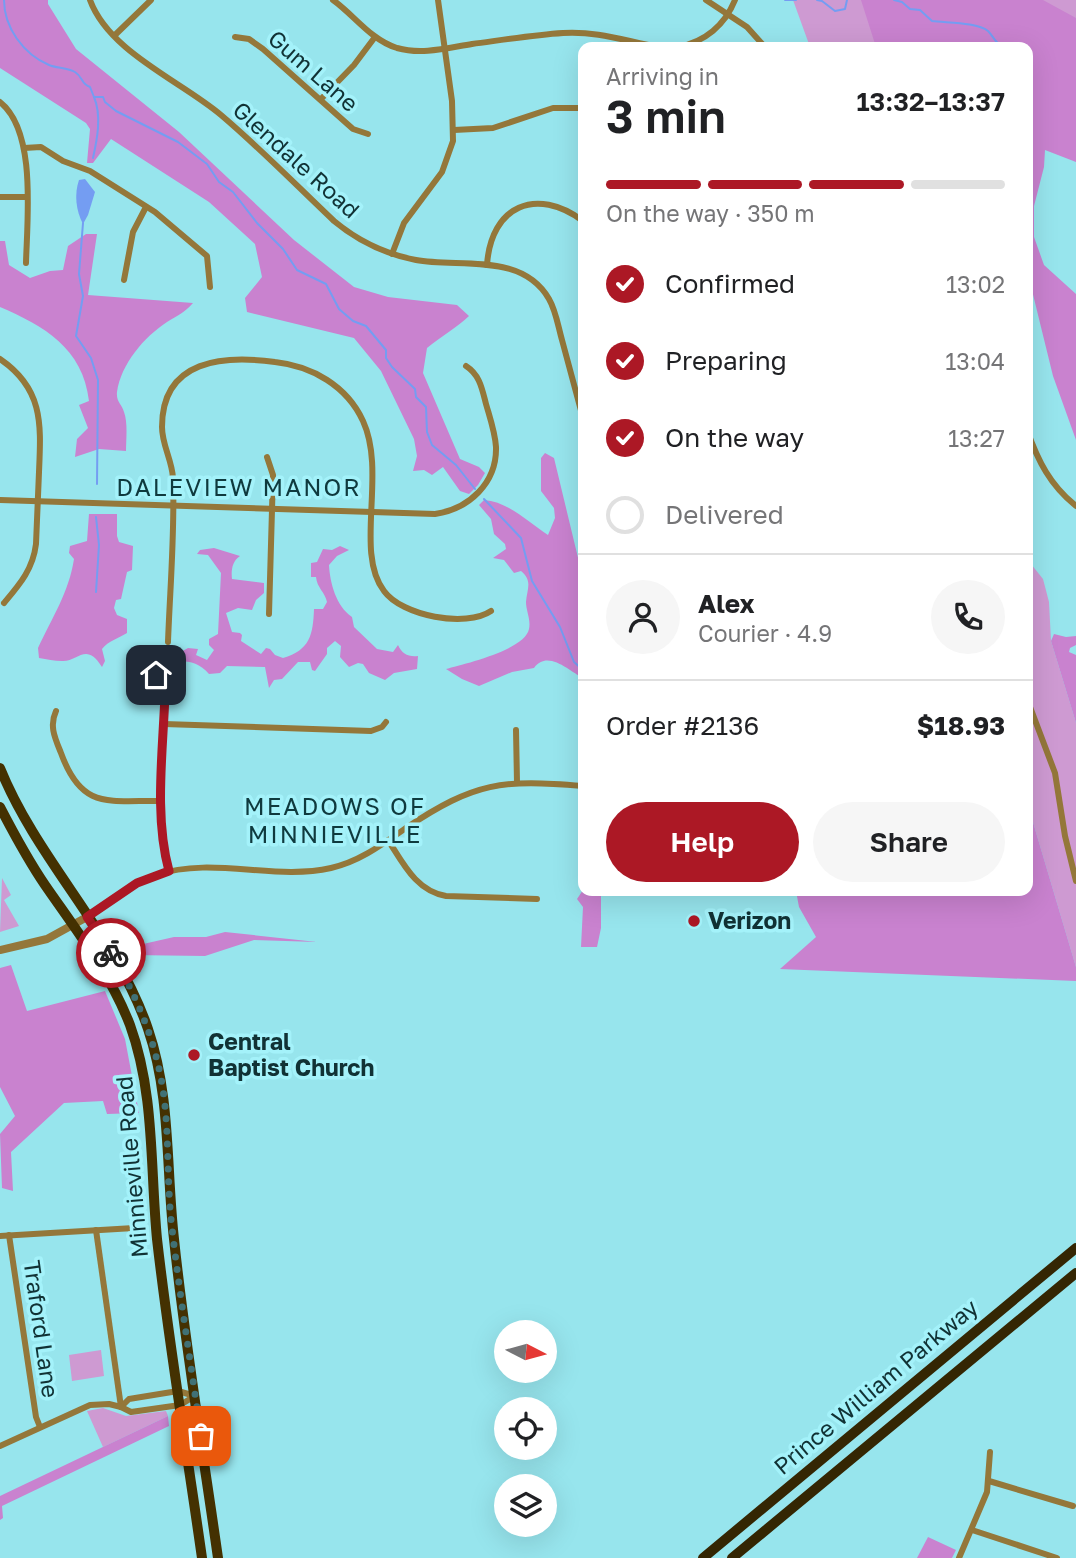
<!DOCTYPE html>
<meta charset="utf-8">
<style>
:root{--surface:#fff;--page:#f6f6f6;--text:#202124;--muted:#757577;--line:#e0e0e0;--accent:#ac1825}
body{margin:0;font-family:"Golos Text",sans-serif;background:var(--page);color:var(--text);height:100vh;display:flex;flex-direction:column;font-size:26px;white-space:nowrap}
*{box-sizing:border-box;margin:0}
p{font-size:23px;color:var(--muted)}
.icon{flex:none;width:38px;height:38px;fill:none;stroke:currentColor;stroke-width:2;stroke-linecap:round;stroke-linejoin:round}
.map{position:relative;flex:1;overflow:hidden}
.side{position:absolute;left:578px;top:42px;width:455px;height:854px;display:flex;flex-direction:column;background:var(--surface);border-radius:14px;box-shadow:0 7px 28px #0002}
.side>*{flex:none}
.needle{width:46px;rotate:96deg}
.fabs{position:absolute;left:494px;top:1320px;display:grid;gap:14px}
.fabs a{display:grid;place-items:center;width:63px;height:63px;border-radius:50%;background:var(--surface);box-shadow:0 7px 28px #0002;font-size:35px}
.pin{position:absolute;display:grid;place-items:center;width:60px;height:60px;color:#fff;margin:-30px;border-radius:14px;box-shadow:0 4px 10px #0006}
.courier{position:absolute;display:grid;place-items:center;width:70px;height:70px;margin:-35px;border:5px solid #ac1825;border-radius:50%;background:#fff;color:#222;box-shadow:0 2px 9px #0007}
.head em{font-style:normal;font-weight:600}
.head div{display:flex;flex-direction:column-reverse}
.head{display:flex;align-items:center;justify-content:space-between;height:119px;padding:0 28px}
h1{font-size:46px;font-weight:600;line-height:52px}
.bar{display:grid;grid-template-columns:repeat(4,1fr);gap:10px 7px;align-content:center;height:84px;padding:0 28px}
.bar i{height:9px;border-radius:5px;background:var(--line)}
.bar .active{background:var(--accent)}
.bar p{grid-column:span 4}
.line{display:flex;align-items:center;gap:18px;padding:0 28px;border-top:2px solid var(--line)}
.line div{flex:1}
.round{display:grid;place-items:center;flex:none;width:74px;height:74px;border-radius:37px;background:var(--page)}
ol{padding:0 28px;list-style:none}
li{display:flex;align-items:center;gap:21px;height:77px}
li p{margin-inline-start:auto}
li .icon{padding:7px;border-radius:50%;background:var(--accent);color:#fff;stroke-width:4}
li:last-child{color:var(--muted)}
li i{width:38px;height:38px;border:4px solid var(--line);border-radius:50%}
.button{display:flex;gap:14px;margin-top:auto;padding:14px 28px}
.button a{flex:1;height:80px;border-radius:42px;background:var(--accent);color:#fff;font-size:28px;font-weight:600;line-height:80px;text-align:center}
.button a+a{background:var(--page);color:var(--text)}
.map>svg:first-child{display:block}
.green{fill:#ce9ad2}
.forest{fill:#c982cf}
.water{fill:#749df2}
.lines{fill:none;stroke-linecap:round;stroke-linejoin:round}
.stream{stroke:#749df2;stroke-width:2}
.minor{stroke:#94773a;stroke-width:6}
.tertiary{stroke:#94773a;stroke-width:8}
.primary{stroke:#443101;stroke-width:10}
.trunk{stroke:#342603;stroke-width:10}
.done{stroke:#407175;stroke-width:7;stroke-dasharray:0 12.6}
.route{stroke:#ac1825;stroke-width:9}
.poi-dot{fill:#ac1825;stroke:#a4f2fa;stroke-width:2.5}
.labels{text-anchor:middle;stroke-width:7;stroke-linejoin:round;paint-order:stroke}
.street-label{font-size:23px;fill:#113235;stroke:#a4f2fa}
.poi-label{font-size:23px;font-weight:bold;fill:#113235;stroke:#a4f2fa;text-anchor:start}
.neighbourhood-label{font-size:24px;letter-spacing:2px;fill:#0f3a3e;stroke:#a4f2fa}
</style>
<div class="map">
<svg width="1076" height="1558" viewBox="0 0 1076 1558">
<rect width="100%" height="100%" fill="#97e5ed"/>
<g class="green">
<path d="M793 0H1076V162L1027 47H810Z"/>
<path d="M1027 559 1043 579 1049 602 1051 641 1076 723V967L1027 802Z"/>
<path d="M2 878 11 895 4 900 19 926 0 932Z"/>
<path d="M101 1350 104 1376 72 1381 69 1355Z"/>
<path d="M103 1408 126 1416 166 1411 168 1416 103 1447 87 1411Z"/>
</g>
<g class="forest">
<path d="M0 0H48V4L76 49 179 132 294 240 354 287 388 297 457 305 469 316C458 327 440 337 427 348L423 373 460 459 479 467 485 473 478 485 469 494 460 491 443 467 432 475 424 470 413 471 417 456 414 439 381 371 354 338 247 312 245 298 262 277 255 244 209 202 111 139 93 163H87L90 129 86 123 0 68Z"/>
<path d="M861 0H1043L1076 18V162L1045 150 1044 167 1034 206V237L1044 265 1076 294V440L1053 376 1027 270V47H876Z"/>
<path d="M86 234H97L88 295 193 303C185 312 177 316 167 322 144 337 121 364 117 392 116 402 122 404 124 412 128 423 126 439 126 451L99 449 75 457 77 439 88 428 79 405 89 401C83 348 44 326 0 307V241H5L9 265 30 278 50 271 63 270 68 246Z"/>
<path d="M545 453 554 458 580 566 583 591V678C570 672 548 649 534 668L512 672 479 686 462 679 446 669C464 664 525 650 529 629 531 619 526 611 526 602 527 589 533 581 521 571L514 573 504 560 493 558 506 549 505 544 494 534 491 519 479 505 484 500C509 502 528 522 548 535L555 518 554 508 541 491V458Z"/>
<path d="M89 514H117V536L119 542 133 546 132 570 127 572 121 599 116 600 114 608 117 615 127 619V633C119 638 108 641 102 649L105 661 102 667C86 641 78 662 62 661 54 661 47 659 39 658L38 648C52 618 69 592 74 559L69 553 70 546 87 541Z"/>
<path d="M340 546 349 550 337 556 329 565C330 583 336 606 352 617L354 627 377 649 393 652 398 645C402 654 408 657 418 656L417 669 394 673 385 680 369 673 363 664 358 663 349 667 340 657 341 646 335 641 327 648V654L315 671 312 670 310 662H298L282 679 274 680 269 688 265 667 227 666 220 673 209 674C186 647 155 674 129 659L131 655 172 657 188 648 198 649 196 655 207 660 214 650 209 645V639L218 634 221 573 208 555 197 554 200 550 214 548 240 556C232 561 231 571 232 579L264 583V593L256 600 252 610 238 608 226 613 232 632 240 633 242 635 241 641 261 654 266 648 270 649 275 655 283 658C310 650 313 635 314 609H323L327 602C325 592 317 588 316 577H311V563L317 562 323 549 332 550Z"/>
<path d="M1054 634 1066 637 1076 636V645L1070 648 1069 652 1076 655V723L1051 641Z"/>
<path d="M1027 802 1076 967V981L780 969 816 937 799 907 796 891H1027Z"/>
<path d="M583 890 601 891V928L597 947H581L583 907 577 899Z"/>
<path d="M225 932 317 942 254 940 205 956 130 955V947L174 937H206Z"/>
<path d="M11 965 27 1011 105 991 125 1039 139 1113 107 1114 103 1101 64 1103 11 1152 13 1191 2 1188 0 1134 15 1116 0 1087V968Z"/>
<path d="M168 1416 169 1426 2 1506 3 1518 0 1520V1496Z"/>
<path d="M928 1537 956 1550 952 1558H917Z"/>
</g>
<path class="water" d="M85 179 95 192 88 215 83 224C76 211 74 194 79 180Z"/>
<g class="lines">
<g class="stream">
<path d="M4 0C4 27 23 54 49 65 56 68 68 68 75 72 83 77 81 84 90 87L94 97H103L105 102 116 111 178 142 207 164 219 182 233 192 257 223 283 249 297 270 326 284 339 309 353 321 366 326 386 350V358L392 367 415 389 416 397 426 407 427 432 432 445 456 465 475 489"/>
<path d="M785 0H796"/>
<path d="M817 0 822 1 835 11 845 9 847 0"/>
<path d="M894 0 902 2 910 9 920 10 932 21C947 23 977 22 988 31 994 37 995 43 1003 47"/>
<path d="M93 158C97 140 102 116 94 97"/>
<path d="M83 223 79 274 83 296 76 336 91 358 98 380 97 484"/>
<path d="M484 499 521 538 532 581 560 627 574 662 583 670"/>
<path d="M96 517 99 545 96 592"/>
</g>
<g class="minor">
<path d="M90 0C109 52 181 81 221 115 260 148 297 186 334 221 358 241 385 254 416 260 460 268 522 252 549 299 556 311 558 326 562 340 569 366 576 392 583 418"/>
<path d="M333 0C354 15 371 40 397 48 422 55 447 48 472 44 502 40 533 35 563 33 599 31 625 41 659 47"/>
<path d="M706 0 747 27 765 47"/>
<path d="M115 35 151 0"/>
<path d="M235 37 249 39 263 49 353 129 368 134"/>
<path d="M678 47C705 42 725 25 735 0"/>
<path d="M321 99 354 65 375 37"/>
<path d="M0 102C37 131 27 220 26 263"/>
<path d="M454 130 493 128 553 108H583"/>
<path d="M24 148 41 147 63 161 90 171 155 212 207 256 210 287"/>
<path d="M0 197H27"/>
<path d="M392 254 404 223 442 172 453 141 452 101 438 0"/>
<path d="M487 265C491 206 536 186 583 221"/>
<path d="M124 280 133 232 146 207"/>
<path d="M0 359C44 389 41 425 39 472 38 496 37 520 36 544 33 569 20 584 4 603"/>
<path d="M1027 430C1038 461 1050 485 1076 506"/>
<path d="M267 457 273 475 269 614"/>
<path d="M0 500 435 514C469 509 497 483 496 447 495 432 490 418 486 404 482 389 480 375 466 366"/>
<path d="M168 642C170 588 175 532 173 478 172 460 162 445 162 427 162 359 224 355 275 362 312 366 347 386 363 421 387 473 354 552 384 591 402 616 466 628 491 611"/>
<path d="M156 675 163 685 165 694C163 751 154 817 169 871"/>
<path d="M1027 699 1055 773 1065 836 1076 881"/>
<path d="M56 711C49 726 55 738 61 753 82 811 109 800 162 801"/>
<path d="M164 724 371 731 382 727 386 722"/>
<path d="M516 730 517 782"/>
<path d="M388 840C403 863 416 891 446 896L537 899"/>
<path d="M87 917C109 902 130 884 156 875 213 856 274 881 331 868 359 862 383 844 406 828 475 782 502 779 583 786"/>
<path d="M96 1230 121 1407"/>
<path d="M9 1235 36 1417 40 1427"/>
<path d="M0 1236 134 1228"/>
<path d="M121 1407 129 1399 178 1391 195 1396"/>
<path d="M0 1446 90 1405 109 1404 121 1407 131 1412 180 1405 195 1396"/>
<path d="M989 1481 1073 1506"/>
<path d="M972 1530 1057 1558"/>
<path d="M959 1558 987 1492 990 1452"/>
</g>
<path class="tertiary" d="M0 950 47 939 87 917"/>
<g class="primary">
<path d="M0 768C38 862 116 934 148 1029 171 1096 166 1169 174 1239 185 1345 203 1452 218 1558"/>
<path d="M0 807C14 834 28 860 45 885 76 930 110 973 130 1025 155 1094 150 1167 157 1239 169 1345 187 1452 202 1558"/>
</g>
<g class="trunk">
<path d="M703 1558 1076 1248"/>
<path d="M732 1558 1076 1273"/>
</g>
</g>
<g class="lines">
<path class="done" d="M111 953C138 998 157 1044 164 1097 169 1137 167 1179 171 1219 179 1292 191 1364 201 1436"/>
<path class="route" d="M111 953 87 917 137 883 169 871C154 816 163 751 165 694L163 685 156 675"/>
</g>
<g class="poi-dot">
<circle cx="694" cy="921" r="7"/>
<circle cx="194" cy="1055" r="7"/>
</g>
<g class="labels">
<g class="street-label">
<text transform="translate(313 71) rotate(41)" y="8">Gum Lane</text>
<text transform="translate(296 160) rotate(42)" y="8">Glendale Road</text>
<text transform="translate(132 1167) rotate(-95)" y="8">Minnieville Road</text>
<text transform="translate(41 1329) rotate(82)" y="8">Traford Lane</text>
<text transform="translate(876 1387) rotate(-40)" y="8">Prince William Parkway</text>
</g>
<g class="poi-label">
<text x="708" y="929">Verizon</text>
<text x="208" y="1050">Central<tspan x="208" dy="26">Baptist Church</tspan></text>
</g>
<g class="neighbourhood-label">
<text x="239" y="496">DALEVIEW MANOR</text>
<text x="335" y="815">MEADOWS OF<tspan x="335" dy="28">MINNIEVILLE</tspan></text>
</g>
</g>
</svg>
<div class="fabs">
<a><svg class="needle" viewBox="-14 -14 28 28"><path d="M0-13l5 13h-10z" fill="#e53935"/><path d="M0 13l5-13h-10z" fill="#757577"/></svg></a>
<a><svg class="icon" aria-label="locate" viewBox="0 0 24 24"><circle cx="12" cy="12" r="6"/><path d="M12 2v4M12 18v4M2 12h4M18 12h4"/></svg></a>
<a><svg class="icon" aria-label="layers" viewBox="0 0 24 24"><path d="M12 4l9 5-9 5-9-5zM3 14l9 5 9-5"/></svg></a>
</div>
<div class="pin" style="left:201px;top:1436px;background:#ea580c"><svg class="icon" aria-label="bag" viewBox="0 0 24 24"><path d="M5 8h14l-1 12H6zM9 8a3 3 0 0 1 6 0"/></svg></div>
<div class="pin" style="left:156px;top:675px;background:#1f2937"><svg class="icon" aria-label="home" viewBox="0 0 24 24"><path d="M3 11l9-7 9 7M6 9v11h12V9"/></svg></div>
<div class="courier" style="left:111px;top:953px"><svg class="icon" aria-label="bike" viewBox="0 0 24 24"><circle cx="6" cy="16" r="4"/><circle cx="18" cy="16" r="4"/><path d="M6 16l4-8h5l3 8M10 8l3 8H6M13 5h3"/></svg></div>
<section class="side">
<div class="head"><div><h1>3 min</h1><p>Arriving in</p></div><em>13:32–13:37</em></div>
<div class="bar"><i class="active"></i><i class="active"></i><i class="active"></i><i></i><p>On the way · 350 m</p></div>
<ol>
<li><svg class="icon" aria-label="check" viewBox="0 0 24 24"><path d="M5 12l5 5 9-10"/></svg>Confirmed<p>13:02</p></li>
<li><svg class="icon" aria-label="check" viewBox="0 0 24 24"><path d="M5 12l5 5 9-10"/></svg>Preparing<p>13:04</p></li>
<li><svg class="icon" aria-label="check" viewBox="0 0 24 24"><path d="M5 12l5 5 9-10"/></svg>On the way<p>13:27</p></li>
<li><i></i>Delivered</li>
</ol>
<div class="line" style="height:126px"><a class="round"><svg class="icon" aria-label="person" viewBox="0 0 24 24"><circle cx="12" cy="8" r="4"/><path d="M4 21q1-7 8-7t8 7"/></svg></a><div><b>Alex</b><p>Courier · 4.9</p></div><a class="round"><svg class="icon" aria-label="phone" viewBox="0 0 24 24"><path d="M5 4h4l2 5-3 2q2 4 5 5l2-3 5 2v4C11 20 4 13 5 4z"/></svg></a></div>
<div class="line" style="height:91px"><div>Order #2136</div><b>$18.93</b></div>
<div class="button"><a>Help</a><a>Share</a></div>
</section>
</div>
